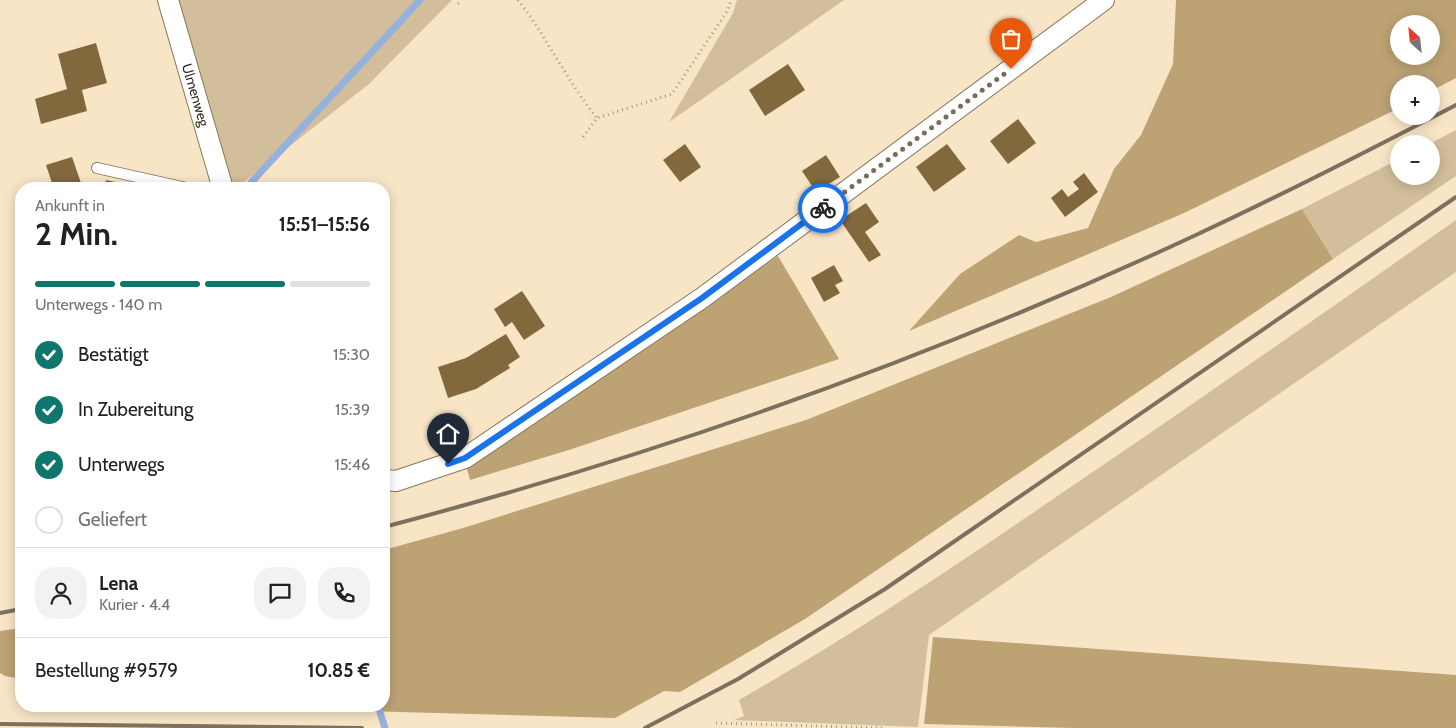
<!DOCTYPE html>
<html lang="de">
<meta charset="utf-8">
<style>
:root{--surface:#fff;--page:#f2f2f2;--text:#202124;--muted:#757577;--line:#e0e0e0;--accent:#0f766e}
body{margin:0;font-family:Cabin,sans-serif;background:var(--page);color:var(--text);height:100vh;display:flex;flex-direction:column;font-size:19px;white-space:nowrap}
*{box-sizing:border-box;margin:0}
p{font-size:16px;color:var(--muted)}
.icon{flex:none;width:28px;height:28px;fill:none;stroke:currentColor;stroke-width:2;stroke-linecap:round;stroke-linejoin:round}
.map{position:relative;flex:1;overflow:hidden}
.drawer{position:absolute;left:15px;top:182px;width:375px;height:530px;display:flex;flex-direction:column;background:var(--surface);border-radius:20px;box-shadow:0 2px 12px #0003}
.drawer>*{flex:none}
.needle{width:32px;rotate:333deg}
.controls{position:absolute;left:1390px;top:15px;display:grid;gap:10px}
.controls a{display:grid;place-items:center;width:50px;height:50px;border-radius:50%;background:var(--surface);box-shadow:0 2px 12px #0003;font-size:25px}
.pin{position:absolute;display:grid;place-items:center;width:42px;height:42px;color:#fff;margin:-51px -21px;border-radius:50% 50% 50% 0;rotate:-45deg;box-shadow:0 0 5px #0007}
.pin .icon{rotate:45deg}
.courier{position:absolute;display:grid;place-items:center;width:50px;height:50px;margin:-25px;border:4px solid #1a73e8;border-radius:50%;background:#fff;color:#222;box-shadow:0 1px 6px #0007}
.headline em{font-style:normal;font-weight:700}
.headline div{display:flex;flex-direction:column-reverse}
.headline{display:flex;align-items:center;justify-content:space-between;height:85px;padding:0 20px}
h1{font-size:32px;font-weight:700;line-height:38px}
.bar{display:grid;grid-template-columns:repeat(4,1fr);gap:8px 5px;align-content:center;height:60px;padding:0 20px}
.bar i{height:6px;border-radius:4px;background:var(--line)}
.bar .selected{background:var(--accent)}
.bar p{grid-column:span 4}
.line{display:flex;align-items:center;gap:12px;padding:0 20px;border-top:1px solid var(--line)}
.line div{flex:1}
.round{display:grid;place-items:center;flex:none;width:52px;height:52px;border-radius:20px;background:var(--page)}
ol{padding:0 20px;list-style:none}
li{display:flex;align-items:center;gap:15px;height:55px}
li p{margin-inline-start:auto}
li .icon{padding:5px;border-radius:50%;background:var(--accent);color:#fff;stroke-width:4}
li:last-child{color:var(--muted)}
li i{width:28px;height:28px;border:2px solid var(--line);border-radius:50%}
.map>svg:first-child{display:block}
.green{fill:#d3be9b}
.forest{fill:#bda274;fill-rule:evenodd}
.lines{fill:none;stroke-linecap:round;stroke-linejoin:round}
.stream{stroke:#97b1dd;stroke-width:7}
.building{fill:#82693d}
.lane-casing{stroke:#87765a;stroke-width:12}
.street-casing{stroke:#87765a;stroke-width:22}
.path{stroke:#a69982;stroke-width:3;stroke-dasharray:1 4;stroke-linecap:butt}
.lane{stroke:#fff;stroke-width:10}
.street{stroke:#fff;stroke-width:20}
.rail{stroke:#7c705e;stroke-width:4}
.done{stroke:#786d5b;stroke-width:5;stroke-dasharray:0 9}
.route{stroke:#1a73e8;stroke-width:6}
.labels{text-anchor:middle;stroke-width:5;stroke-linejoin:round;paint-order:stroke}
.street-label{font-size:14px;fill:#342d21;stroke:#f7e5c6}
</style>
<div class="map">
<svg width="1456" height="728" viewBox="0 0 1456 728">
<rect width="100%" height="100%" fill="#f7e5c6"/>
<g class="green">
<path d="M168 0H452L369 84 235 189H223Z"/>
<path d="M737 0H844L669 122 733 13Z"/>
<path d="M1456 130V176L1333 259 1302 209 1399 159V176H1431V144H1429Z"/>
<path d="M1456 220V272L929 635 918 727 734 720 744 716 739 700C856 633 967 558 1078 482 1205 396 1331 308 1456 220Z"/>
</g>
<g class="forest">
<path d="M1176 0H1456V78L1431 91V84H1399V108L1184 213 909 331 960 274 1019 235 1036 242 1088 228 1114 169 1141 135 1173 64ZM1399 24H1431V56H1399Z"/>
<path d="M1302 209 1333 259 805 619 680 692 664 691 615 718 326 710 324 706H384V550L463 528 806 420 1111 297Z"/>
<path d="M778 256 839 359 572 449 470 480 467 469Z"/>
<path d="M21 628V679L5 676 0 673V631Z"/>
<path d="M933 637 1456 675V728H1072L924 724Z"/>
</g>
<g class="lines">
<g class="stream">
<path d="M245 189 420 0"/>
<path d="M378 706 385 728"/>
</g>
</g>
<g class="building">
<path d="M96 43 107 83 82 90 87 111 41 124 35 99 67 89 58 54Z"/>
<path d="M788 64 805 90 765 116 749 90Z"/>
<path d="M1018 119 1036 143 1008 164 990 141Z"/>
<path d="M685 144 701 167 680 182 663 160Z"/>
<path d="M947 144 966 169 934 192 916 167Z"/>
<path d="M826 155 840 177 816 192 802 171Z"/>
<path d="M72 157 83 189H54L46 165Z"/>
<path d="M1084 173 1098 192 1065 217 1051 198 1062 189 1068 197 1079 189 1073 182Z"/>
<path d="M106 180 145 188V189H104Z"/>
<path d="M866 203 879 222 865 232 881 255 869 262 840 220Z"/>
<path d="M834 265 843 281 835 285 840 293 824 302 811 278Z"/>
<path d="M522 291 545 326 524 340 512 322 505 327 494 309Z"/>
<path d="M506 334 520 357 508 365 510 368 476 389 448 398 438 367 466 358Z"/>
</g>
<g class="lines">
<g class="lane-casing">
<path id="lane" d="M97 168 191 189"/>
</g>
<g class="street-casing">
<g id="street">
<path id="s1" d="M168 0 223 189"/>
<path d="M384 480 396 481 465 458 702 298 1104 0"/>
</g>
</g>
<g class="path">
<path d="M518 0C547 37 567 81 597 118"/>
<path d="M458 4 461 0"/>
<path d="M583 137 597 118 672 94 728 10 731 0"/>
<path d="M716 723 882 728"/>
</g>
<use href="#lane" class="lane"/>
<use href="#street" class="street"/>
<g class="rail">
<path d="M384 527C662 454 936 356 1196 235 1284 194 1370 150 1456 105"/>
<path d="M0 613 21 609"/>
<path d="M0 724 362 728"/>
<path d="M645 728 738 679 885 589 1456 197"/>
</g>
</g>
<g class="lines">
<path class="done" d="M823 208 1011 69"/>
<path class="route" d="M448 464 465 458 702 298 823 208"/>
</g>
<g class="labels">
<g class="street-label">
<text dy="5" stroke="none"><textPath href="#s1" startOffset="99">Ulmenweg</textPath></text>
</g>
</g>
</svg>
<div class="controls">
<a><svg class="needle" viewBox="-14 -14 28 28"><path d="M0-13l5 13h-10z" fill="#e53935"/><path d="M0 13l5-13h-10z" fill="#757577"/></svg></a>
<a>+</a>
<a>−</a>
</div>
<div class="pin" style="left:1011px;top:69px;background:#ea580c"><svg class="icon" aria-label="bag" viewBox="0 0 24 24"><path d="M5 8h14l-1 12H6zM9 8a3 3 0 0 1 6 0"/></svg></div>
<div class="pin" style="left:448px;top:464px;background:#1f2937"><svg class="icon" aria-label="home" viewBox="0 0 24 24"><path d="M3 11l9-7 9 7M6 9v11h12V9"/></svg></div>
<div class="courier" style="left:823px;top:208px"><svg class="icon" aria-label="bike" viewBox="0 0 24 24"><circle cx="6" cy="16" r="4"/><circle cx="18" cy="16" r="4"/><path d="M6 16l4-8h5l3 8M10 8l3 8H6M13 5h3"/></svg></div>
<section class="drawer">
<div class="headline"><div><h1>2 Min.</h1><p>Ankunft in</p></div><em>15:51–15:56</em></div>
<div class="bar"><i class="selected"></i><i class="selected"></i><i class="selected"></i><i></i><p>Unterwegs · 140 m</p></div>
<ol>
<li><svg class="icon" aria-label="check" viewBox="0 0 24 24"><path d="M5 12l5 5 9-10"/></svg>Bestätigt<p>15:30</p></li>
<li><svg class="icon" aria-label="check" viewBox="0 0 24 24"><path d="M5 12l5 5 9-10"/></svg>In Zubereitung<p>15:39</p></li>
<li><svg class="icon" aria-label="check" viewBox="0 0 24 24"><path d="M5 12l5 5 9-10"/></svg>Unterwegs<p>15:46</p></li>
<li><i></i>Geliefert</li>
</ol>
<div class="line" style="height:90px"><a class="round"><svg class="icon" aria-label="person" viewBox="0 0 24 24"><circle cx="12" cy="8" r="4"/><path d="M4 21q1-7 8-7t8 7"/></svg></a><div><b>Lena</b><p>Kurier · 4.4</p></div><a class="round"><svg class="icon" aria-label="chat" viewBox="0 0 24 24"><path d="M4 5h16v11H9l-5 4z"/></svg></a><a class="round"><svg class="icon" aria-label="phone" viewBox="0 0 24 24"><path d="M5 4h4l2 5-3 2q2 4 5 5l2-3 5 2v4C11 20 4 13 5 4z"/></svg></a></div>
<div class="line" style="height:65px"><div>Bestellung #9579</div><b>10.85 €</b></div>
</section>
</div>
